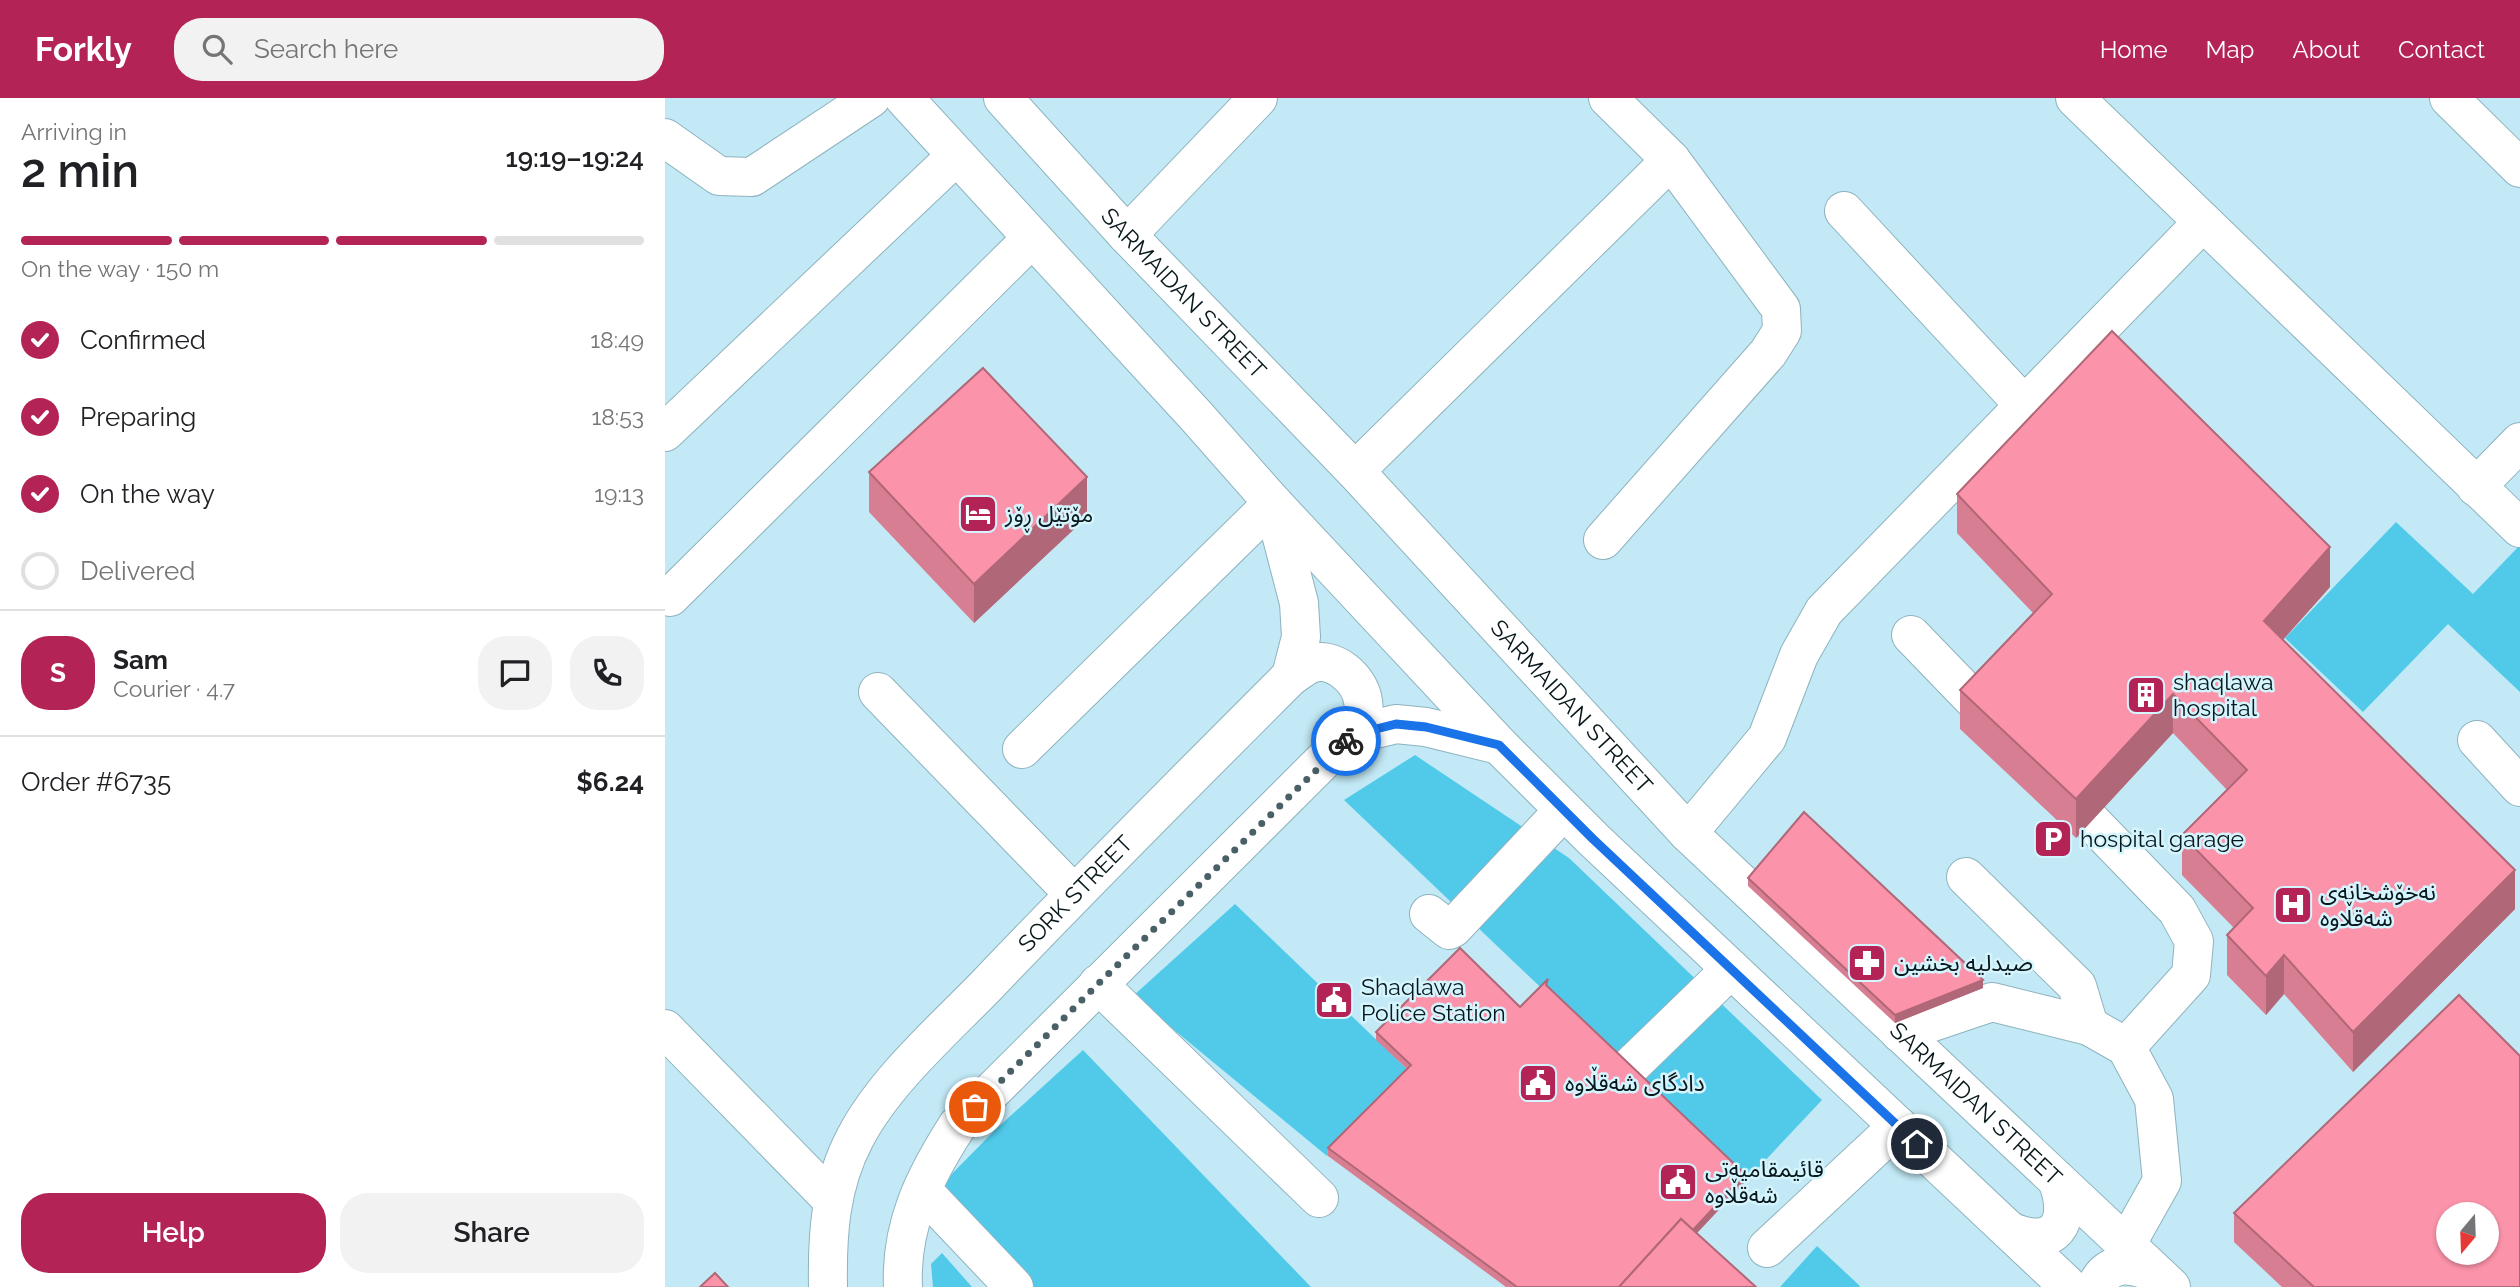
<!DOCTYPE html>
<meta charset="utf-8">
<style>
:root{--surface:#fff;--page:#f2f2f2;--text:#202124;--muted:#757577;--line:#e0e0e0;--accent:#b32356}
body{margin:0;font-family:Raleway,"Noto Sans Arabic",sans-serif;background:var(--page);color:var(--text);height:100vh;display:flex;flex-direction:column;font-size:26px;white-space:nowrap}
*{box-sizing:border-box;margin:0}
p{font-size:23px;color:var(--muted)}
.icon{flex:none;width:38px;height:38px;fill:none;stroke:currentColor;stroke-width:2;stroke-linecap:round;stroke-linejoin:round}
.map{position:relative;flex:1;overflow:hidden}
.sheet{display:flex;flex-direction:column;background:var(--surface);width:665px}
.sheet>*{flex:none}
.needle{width:46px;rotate:199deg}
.controls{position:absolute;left:1771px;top:1104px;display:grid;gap:14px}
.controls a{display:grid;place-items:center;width:63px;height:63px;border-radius:50%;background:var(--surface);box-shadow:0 2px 5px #0004;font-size:35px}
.pin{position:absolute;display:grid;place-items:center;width:60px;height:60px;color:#fff;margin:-30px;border:4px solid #fff;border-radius:50%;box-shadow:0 2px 7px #0007}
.courier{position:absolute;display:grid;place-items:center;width:70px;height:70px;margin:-35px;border:5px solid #1a73e8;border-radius:50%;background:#fff;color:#222;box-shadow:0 2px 9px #0007}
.summary em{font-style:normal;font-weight:600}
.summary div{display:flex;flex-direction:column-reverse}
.summary{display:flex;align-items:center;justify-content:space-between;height:119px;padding:0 21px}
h1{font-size:46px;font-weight:600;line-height:52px}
.bar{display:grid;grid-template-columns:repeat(4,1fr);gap:10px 7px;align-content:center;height:84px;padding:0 21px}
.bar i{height:9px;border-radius:5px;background:var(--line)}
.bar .current{background:var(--accent)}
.bar p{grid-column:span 4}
.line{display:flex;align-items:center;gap:18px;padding:0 21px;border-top:2px solid var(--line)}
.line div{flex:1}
.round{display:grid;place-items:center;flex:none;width:74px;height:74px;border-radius:28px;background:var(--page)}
ol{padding:0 21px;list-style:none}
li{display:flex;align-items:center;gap:21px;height:77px}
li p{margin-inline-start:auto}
li .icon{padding:7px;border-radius:50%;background:var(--accent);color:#fff;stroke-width:4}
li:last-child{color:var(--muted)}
li i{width:38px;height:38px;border:4px solid var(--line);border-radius:50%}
.button{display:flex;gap:14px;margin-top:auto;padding:14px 21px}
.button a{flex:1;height:80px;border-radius:28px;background:var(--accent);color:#fff;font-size:28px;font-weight:600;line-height:80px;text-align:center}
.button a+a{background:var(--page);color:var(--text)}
header{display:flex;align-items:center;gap:42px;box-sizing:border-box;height:98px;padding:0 35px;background:var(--accent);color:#fff}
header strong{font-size:33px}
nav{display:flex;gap:38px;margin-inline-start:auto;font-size:24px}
.search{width:490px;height:63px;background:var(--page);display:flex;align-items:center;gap:18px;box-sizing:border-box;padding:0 24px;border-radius:28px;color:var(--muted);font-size:26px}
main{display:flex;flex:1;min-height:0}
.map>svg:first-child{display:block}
.green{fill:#51caea}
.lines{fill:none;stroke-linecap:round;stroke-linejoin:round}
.minor-casing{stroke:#8eb3bf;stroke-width:40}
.major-casing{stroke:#8eb3bf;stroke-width:40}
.minor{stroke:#fff;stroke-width:38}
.major{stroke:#fff;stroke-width:38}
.wall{fill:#d87e92}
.shaded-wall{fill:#b06777}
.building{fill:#fb93aa;stroke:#b06777;stroke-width:2;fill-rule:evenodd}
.done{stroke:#496067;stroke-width:7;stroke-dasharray:0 12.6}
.route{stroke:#1a73e8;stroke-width:9}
.labels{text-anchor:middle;stroke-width:5;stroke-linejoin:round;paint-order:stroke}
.street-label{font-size:23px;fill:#08171b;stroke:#d5f5fe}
.poi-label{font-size:23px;fill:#08171b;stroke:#d5f5fe;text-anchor:start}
</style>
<header>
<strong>Forkly</strong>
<div class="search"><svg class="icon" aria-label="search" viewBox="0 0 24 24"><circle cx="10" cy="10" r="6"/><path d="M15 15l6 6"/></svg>Search here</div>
<nav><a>Home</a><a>Map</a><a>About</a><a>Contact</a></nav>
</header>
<main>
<section class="sheet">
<div class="summary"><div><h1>2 min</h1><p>Arriving in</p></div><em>19:19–19:24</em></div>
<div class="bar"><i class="current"></i><i class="current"></i><i class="current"></i><i></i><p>On the way · 150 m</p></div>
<ol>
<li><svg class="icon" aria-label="check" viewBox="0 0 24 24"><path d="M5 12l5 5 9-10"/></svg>Confirmed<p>18:49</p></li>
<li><svg class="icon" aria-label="check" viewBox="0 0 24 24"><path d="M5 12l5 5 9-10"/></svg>Preparing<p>18:53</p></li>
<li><svg class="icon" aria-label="check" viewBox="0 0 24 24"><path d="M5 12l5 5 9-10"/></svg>On the way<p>19:13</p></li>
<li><i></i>Delivered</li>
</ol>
<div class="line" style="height:126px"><b class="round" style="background:var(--accent);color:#fff">S</b><div><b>Sam</b><p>Courier · 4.7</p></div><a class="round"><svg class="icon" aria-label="chat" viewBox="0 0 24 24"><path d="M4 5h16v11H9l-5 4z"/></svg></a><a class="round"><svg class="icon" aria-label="phone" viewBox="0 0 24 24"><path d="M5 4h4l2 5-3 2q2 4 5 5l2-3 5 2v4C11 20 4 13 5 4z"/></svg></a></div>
<div class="line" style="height:91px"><div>Order #6735</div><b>$6.24</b></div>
<div class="button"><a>Help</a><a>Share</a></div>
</section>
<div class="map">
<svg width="1855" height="1189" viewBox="0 0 1855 1189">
<rect width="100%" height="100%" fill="#c2e9f5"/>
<g class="green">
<path d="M1731 424 1808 496 1855 447V594L1783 526 1698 614 1620 540Z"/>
<path d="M750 657 904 760 1157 1002 1080 1084 679 702Z"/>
<path d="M570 806 746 975 662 1058 468 898Z"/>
<path d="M418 952 646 1189H366L272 1091 330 1032Z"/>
<path d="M1152 1148 1195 1188 1194 1189H1115Z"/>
<path d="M277 1155 307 1189H268L266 1166Z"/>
</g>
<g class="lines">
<g class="minor-casing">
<g id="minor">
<path d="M943 0 1006 62"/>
<path d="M1410 0 1855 430"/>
<path d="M1784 0 1855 70"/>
<path d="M0 40 54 78 87 79 206 0"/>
<path d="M1179 113 1360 308"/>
<path d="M462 137 593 0"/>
<path d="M0 334 291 58"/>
<path d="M690 373 1006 62 1116 211 1117 233 1103 255 938 442"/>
<path d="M1811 389 1855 344"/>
<path d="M5 499 367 140"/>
<path d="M1246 537 1332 626"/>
<path d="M213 594 409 796"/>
<path d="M686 637 731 626 761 629 834 647"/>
<path d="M1812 642 1855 689"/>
<path d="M1391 687 1512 812 1529 843 1526 877 1461 949"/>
<path d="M1023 735 1102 640 1134 557 1159 513 1538 124"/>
<path d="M1301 779 1412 888 1424 928"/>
<path d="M764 816 784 832 788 830 899 712"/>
<path d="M433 886 654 1100"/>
<path d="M0 931 168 1103"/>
<path d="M1235 935 1327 904 1424 928 1461 949 1489 1001 1497 1083 1461 1147"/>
<path d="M943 990 1066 871"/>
<path d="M257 1092 349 1189"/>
<path d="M1102 1150 1233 1028"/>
<path id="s1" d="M163 1189C162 1137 165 1087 190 1040 219 984 277 933 321 888 421 783 523 681 626 578L636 539 634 505 608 405 357 651"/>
<path d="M238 1189C235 1127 260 1078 292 1028L696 625C697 618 700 610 698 603 695 581 668 557 645 566 638 569 632 575 626 578"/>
</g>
</g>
<g class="major-casing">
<g id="major">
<path d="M239 0 532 319 608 405 834 647 928 741 1404 1189"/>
<path id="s2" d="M338 0 462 137 690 373 1023 735 1506 1189"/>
<path d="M1345 1133C1390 1153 1409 1124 1392 1082"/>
<path d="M1431 1189C1443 1159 1472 1165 1495 1179"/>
</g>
</g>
<use href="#minor" class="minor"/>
<use href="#major" class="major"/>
</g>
<g class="wall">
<path d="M204 374 422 419 309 525 204 414Z"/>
<path d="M1292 396 1665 489 1618 542 1850 811 1688 974 1619 896 1601 917 1562 877V837L1569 830 1517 777V737L1562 692 1508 635 1411 740 1295 631V592L1368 515 1292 435Z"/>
<path d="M1083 780 1318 890 1230 925 1083 788Z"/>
<path d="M855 909 1080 1084 1032 1135 1091 1189H841L663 1058V1050L742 971 711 942V934Z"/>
<path d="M1569 1115 1855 1189H1617L1569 1144Z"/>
</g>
<g class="shaded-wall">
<path d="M422 379V419L309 525V486Z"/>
<path d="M1665 449V489L1599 563V523Z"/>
<path d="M1508 596V635L1411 740V701Z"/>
<path d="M1850 772V811L1688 974V934Z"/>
<path d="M1619 857V896L1601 917V878Z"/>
<path d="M1318 882V890L1230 925V917Z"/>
<path d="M1080 1076V1084L981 1189H974Z"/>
</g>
<g class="building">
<path d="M1447 233 1665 449 1599 523 1850 772 1688 934 1619 857 1601 878 1562 837 1588 810 1517 737 1582 672 1508 596 1411 701 1295 592 1387 496 1292 396Z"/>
<path d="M318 270 422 379 309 486 204 374Z"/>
<path d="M1139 714 1318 882 1230 917 1083 780Z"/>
<path d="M795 850 855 909 883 881 881 887 1080 1076 1028 1132 1016 1121 954 1189H852L663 1050 746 967 711 934Z"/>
<path d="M1794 897 1855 958V1189H1649L1569 1115ZM1783 1116H1822V1155H1783Z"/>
<path d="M1016 1121 1091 1189H954Z"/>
<path d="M50 1175 63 1189H35Z"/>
</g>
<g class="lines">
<path class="done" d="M310 1009 433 886 681 643"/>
<path class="route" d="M681 643 687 637 731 626 761 629 834 647 928 741 1252 1046"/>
</g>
<defs>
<g id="hotel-square" transform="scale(2.0125)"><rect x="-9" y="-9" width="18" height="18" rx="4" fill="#b32356" stroke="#d5f5fe"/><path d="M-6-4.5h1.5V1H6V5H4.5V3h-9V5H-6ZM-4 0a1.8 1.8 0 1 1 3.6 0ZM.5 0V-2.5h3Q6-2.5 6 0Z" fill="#fff"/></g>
<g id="building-square" transform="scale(2.0125)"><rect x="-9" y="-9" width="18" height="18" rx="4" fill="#b32356" stroke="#d5f5fe"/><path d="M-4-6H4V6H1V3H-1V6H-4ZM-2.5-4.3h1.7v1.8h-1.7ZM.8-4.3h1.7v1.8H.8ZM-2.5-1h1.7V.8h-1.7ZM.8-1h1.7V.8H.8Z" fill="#fff"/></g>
<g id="parking-square" transform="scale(2.0125)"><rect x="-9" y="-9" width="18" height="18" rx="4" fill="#b32356" stroke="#d5f5fe"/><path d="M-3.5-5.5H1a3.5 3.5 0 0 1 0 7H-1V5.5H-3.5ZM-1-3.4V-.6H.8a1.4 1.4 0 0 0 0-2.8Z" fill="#fff"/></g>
<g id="hospital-square" transform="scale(2.0125)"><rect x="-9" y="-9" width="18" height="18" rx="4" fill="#b32356" stroke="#d5f5fe"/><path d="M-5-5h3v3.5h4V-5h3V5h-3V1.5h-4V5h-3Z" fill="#fff"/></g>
<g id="pharmacy-square" transform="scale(2.0125)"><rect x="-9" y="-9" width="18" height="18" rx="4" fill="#b32356" stroke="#d5f5fe"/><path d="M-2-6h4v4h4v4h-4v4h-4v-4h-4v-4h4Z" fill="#fff"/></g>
<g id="civic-square" transform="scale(2.0125)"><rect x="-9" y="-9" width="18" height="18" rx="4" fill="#b32356" stroke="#d5f5fe"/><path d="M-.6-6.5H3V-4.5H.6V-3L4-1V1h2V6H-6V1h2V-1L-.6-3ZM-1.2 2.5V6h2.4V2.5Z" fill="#fff"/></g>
</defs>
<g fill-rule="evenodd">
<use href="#hotel-square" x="313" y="416"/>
<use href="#building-square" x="1481" y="597"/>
<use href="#parking-square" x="1388" y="741"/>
<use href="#hospital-square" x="1628" y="807"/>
<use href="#pharmacy-square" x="1202" y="865"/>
<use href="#civic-square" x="669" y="902"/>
<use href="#civic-square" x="873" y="985"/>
<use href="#civic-square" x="1013" y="1084"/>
</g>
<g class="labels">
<g class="street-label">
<text dy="8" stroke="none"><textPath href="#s2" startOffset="266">SARMAIDAN STREET</textPath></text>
<text dy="8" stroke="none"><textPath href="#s2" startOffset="833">SARMAIDAN STREET</textPath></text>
<text dy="8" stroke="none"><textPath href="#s1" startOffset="483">SORK STREET</textPath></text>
<text dy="8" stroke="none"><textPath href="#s2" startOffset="1400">SARMAIDAN STREET</textPath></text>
</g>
<g class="poi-label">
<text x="340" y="424">مۆتێل ڕۆز</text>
<text x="1508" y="592">shaqlawa<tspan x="1508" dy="26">hospital</tspan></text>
<text x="1415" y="749">hospital garage</text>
<text x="1655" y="802">نەخۆشخانەی<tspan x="1655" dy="26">شەقڵاوە</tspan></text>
<text x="1229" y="873">صیدلیە بخشین</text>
<text x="696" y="897">Shaqlawa<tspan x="696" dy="26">Police Station</tspan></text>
<text x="900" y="993">دادگای شەقڵاوە</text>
<text x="1040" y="1079">قائیمقامیەتی<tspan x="1040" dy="26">شەقڵاوە</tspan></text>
</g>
</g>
</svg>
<div class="controls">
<a><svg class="needle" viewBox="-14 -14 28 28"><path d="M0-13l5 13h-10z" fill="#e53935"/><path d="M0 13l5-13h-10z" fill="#757577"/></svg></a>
</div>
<div class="pin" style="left:310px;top:1009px;background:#ea580c"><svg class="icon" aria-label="bag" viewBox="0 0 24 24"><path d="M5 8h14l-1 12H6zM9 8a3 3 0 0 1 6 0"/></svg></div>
<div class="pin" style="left:1252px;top:1046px;background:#1f2937"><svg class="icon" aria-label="home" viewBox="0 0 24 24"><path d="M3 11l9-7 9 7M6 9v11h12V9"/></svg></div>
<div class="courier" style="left:681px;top:643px"><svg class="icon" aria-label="bike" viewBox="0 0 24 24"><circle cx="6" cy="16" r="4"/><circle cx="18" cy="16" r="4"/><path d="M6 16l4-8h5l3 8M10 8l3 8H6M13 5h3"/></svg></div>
</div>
</main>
